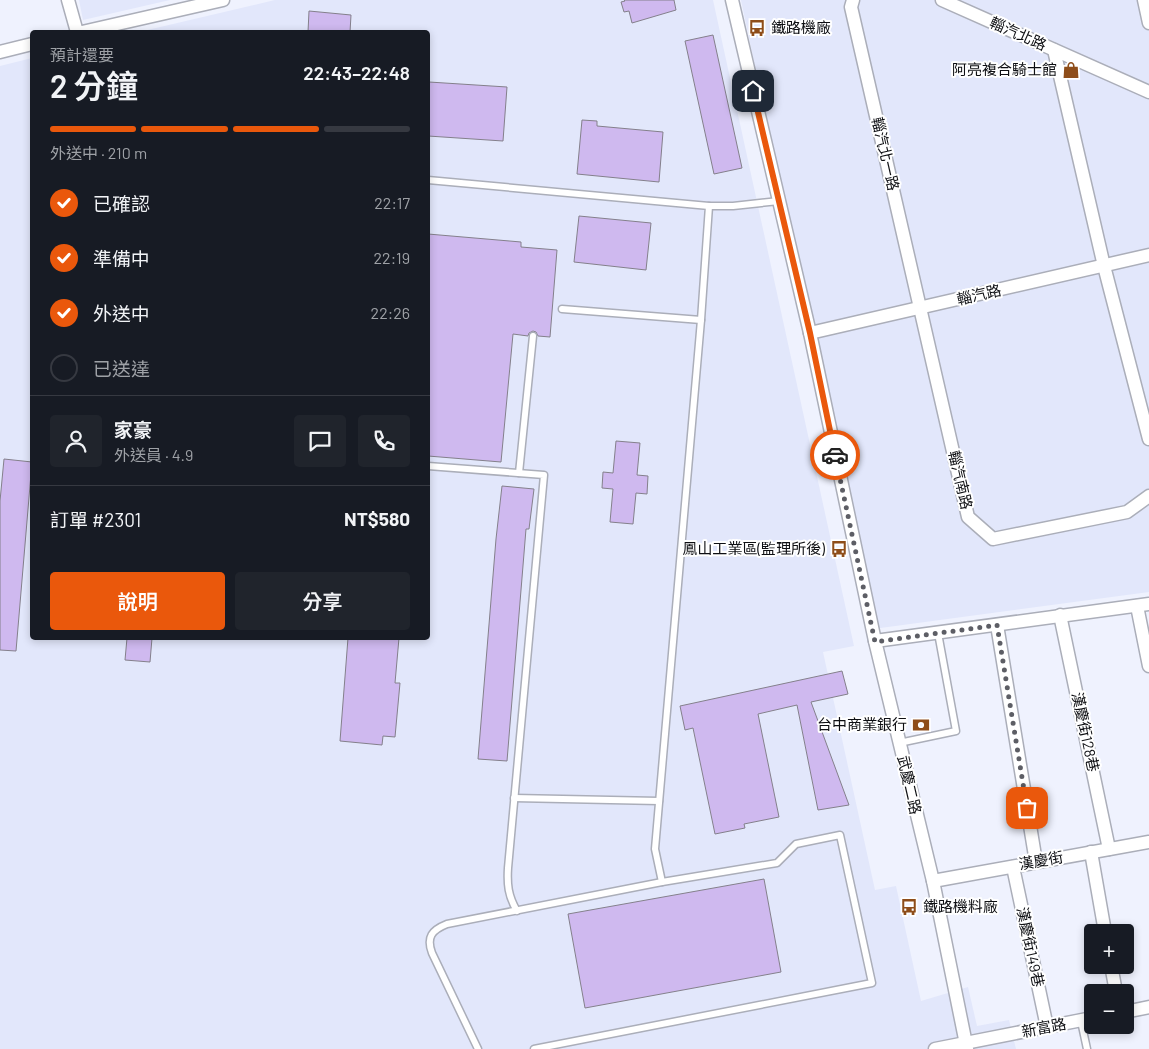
<!DOCTYPE html>
<html lang="zh-TW">
<meta charset="utf-8">
<style>
:root{--surface:#171b24;--page:#20242c;--text:#f1f3f6;--muted:#9ea1a6;--line:#363941;--accent:#ea580c}
body{margin:0;font-family:Barlow,"Noto Sans TC",sans-serif;background:var(--page);color:var(--text);height:100vh;display:flex;flex-direction:column;font-size:19px;white-space:nowrap}
*{box-sizing:border-box;margin:0}
p{font-size:16px;color:var(--muted)}
.icon{flex:none;width:28px;height:28px;fill:none;stroke:currentColor;stroke-width:2;stroke-linecap:round;stroke-linejoin:round}
.map{position:relative;flex:1;overflow:hidden}
.panel{position:absolute;left:30px;top:30px;width:400px;height:610px;display:flex;flex-direction:column;background:var(--surface);border-radius:5px;box-shadow:0 2px 8px #0003}
.panel>*{flex:none}
.tools{position:absolute;left:1084px;top:924px;display:grid;gap:10px}
.tools a{display:grid;place-items:center;width:50px;height:50px;border-radius:5px;background:var(--surface);box-shadow:0 2px 8px #0003;font-size:25px}
.pin{position:absolute;display:grid;place-items:center;width:42px;height:42px;color:#fff;margin:-21px;border-radius:10px;box-shadow:0 2px 8px #0006}
.courier{position:absolute;display:grid;place-items:center;width:50px;height:50px;margin:-25px;border:4px solid #ea580c;border-radius:50%;background:#fff;color:#222;box-shadow:0 1px 6px #0007}
.summary em{font-style:normal;font-weight:600}
.summary div{display:flex;flex-direction:column-reverse}
.summary{display:flex;align-items:center;justify-content:space-between;height:85px;padding:0 20px}
h1{font-size:32px;font-weight:600;line-height:38px}
.bar{display:grid;grid-template-columns:repeat(4,1fr);gap:8px 5px;align-content:center;height:60px;padding:0 20px}
.bar i{height:6px;border-radius:4px;background:var(--line)}
.bar .selected{background:var(--accent)}
.bar p{grid-column:span 4}
.line{display:flex;align-items:center;gap:12px;padding:0 20px;border-top:1px solid var(--line)}
.line div{flex:1}
.round{display:grid;place-items:center;flex:none;width:52px;height:52px;border-radius:5px;background:var(--page)}
ol{padding:0 20px;list-style:none}
li{display:flex;align-items:center;gap:15px;height:55px}
li p{margin-inline-start:auto}
li .icon{padding:5px;border-radius:50%;background:var(--accent);color:#fff;stroke-width:4}
li:last-child{color:var(--muted)}
li i{width:28px;height:28px;border:2px solid var(--line);border-radius:50%}
.primary-button{display:flex;gap:10px;margin-top:auto;padding:10px 20px}
.primary-button a{flex:1;height:58px;border-radius:5px;background:var(--accent);color:#fff;font-size:20px;font-weight:600;line-height:58px;text-align:center}
.primary-button a+a{background:var(--page);color:var(--text)}
.map>svg:first-child{display:block}
.built{fill:#e2e7fb}
.building{fill:#cfb9ef;stroke:#84808b}
.lines{fill:none;stroke-linecap:round;stroke-linejoin:round}
.lane-casing{stroke:#abaeb9;stroke-width:9}
.street-casing{stroke:#abaeb9;stroke-width:15}
.lane{stroke:#fff;stroke-width:6}
.street{stroke:#fff;stroke-width:12}
.done{stroke:#5d5e65;stroke-width:5;stroke-dasharray:0 9}
.route{stroke:#ea580c;stroke-width:6}
.labels{text-anchor:middle;stroke-width:4;stroke-linejoin:round;paint-order:stroke}
.poi-label{font-size:15px;fill:#0e0f13;stroke:#fff;text-anchor:end}
.street-label{font-size:15px;fill:#0e0f13;stroke:#fff}
</style>
<div class="map">
<svg width="1149" height="1049" viewBox="0 0 1149 1049">
<rect width="100%" height="100%" fill="#eff2fe"/>
<g class="built">
<path d="M79 0H170L83 20Z"/>
<path d="M275 0H713L854 646 823 652 875 890 896 886 921 1001 968 987 977 1026 1009 1020 1016 1049H0V66L32 58V638H428V32H139Z"/>
<path d="M741 0H1149V592L873 629Z"/>
</g>
<g class="building">
<path d="M624 0H674L676 10 632 23 629 11 624 12 621 2 625 1Z"/>
<path d="M309 11 351 15 350 32H308Z"/>
<path d="M713 35 742 168 714 174 685 41Z"/>
<path d="M429 82 507 87 503 141 428 136Z"/>
<path d="M582 120 597 121V126L663 132 659 182 577 174Z"/>
<path d="M579 216 651 223 646 270 574 262Z"/>
<path d="M428 234 521 242V247L557 250 550 337 538 336 536 332 533 331 529 333 528 336 513 334 501 462 428 456Z"/>
<path d="M616 441 640 443 637 475 648 476 647 494 636 493 633 524 610 522 613 489 602 488 603 472 613 473Z"/>
<path d="M4 459 32 462 16 651 0 650V501Z"/>
<path d="M502 486 534 489 529 529H526L507 761 478 759 496 539Z"/>
<path d="M127 638H152L150 662 125 660Z"/>
<path d="M348 638H399L395 683H400L395 737 383 736 382 745 340 741Z"/>
<path d="M842 671 848 694 811 702 849 805 818 810 797 705 758 714 779 817 744 824 745 828 715 834 693 728 685 730 680 706Z"/>
<path d="M764 879 781 972 585 1008 568 914Z"/>
</g>
<g class="lines">
<g class="lane-casing">
<g id="lane">
<path d="M428 180 709 206 701 320 655 849 662 882"/>
<path d="M709 206H733L779 201"/>
<path d="M562 309 701 320"/>
<path d="M428 466 544 475 508 868C507 884 508 896 517 911"/>
<path d="M519 473 533 336"/>
<path d="M899 743 956 731 938 633"/>
<path d="M514 798 659 801"/>
<path d="M1081 1021 1087 1049"/>
<path d="M478 1049 432 953C426 937 432 930 447 924L662 882 777 863 796 844 840 835 872 983 534 1049"/>
</g>
</g>
<g class="street-casing">
<g id="street">
<path d="M68 0 77 32"/>
<path d="M732 0 810 333 875 641 933 881 967 1049"/>
<path d="M853 0 851 7 968 517 993 539 1127 512 1149 496"/>
<path d="M942 0 1149 92"/>
<path d="M1144 0 1149 23"/>
<path d="M82 32 223 0"/>
<path d="M1054 50 1104 266 1149 439"/>
<path d="M0 52 32 44"/>
<path d="M810 333 1149 255"/>
<path d="M1137 606 1149 666"/>
<path d="M1060 615 1109 849"/>
<path d="M997 625 1036 862"/>
<path d="M875 641 1149 604"/>
<path d="M1091 852 1105 932"/>
<path d="M1013 867 1047 1027"/>
<path d="M933 881 1149 842"/>
<path d="M1111 965 1116 992"/>
<path d="M1125 1012 1149 1007"/>
<path d="M935 1049 1092 1018"/>
</g>
</g>
<use href="#lane" class="lane"/>
<use href="#street" class="street"/>
</g>
<g class="lines">
<path class="done" d="M835 455 875 642 997 625 1027 808"/>
<path class="route" d="M753 91 810 333 835 455"/>
</g>
<defs>
<g id="bus-bare" transform="scale(1.35)"><path d="M-5-6H5V4H4V6H2V4H-2V6H-4V4H-5ZM-3.5-4V0h7V-4ZM-3.5 1.2v1.5H-2V1.2ZM2 1.2v1.5H3.5V1.2Z" fill="#8e4d19" stroke="#fff" stroke-width="2.5" paint-order="stroke"/></g>
<g id="shop-bare" transform="scale(1.35)"><path d="M-5-2.5h2.3a2.7 3.5 0 0 1 5.4 0H5L5.5 6h-11ZM-1.5-2.5h3a1.5 2.3 0 0 0-3 0Z" fill="#8e4d19" stroke="#fff" stroke-width="2.5" paint-order="stroke"/></g>
<g id="bank-bare" transform="scale(1.35)"><path d="M-6-4H6V4H-6ZM0-2.3a2.3 2.3 0 1 0 0 4.6a2.3 2.3 0 1 0 0-4.6Z" fill="#8e4d19" stroke="#fff" stroke-width="2.5" paint-order="stroke"/></g>
</defs>
<g fill-rule="evenodd">
<use href="#bus-bare" x="757" y="28"/>
<use href="#shop-bare" x="1071" y="70"/>
<use href="#bus-bare" x="839" y="549"/>
<use href="#bank-bare" x="921" y="725"/>
<use href="#bus-bare" x="909" y="907"/>
</g>
<g class="labels">
<g class="poi-label">
<text x="771" y="33" text-anchor="start">鐵路機廠</text>
<text x="1057" y="75">阿亮複合騎士館</text>
<text x="825" y="554">鳳山工業區(監理所後)</text>
<text x="907" y="730">台中商業銀行</text>
<text x="923" y="912" text-anchor="start">鐵路機料廠</text>
</g>
<g class="street-label">
<text transform="translate(1018 34) rotate(24)" y="5">輜汽北路</text>
<text transform="translate(885 154) rotate(77)" y="5">輜汽北一路</text>
<text transform="translate(979 295) rotate(-13)" y="5">輜汽路</text>
<text transform="translate(960 480) rotate(77)" y="5">輜汽南路</text>
<text transform="translate(1085 732) rotate(78)" y="5">漢慶街128巷</text>
<text transform="translate(909 785) rotate(77)" y="5">武慶二路</text>
<text transform="translate(1041 861) rotate(-10)" y="5">漢慶街</text>
<text transform="translate(1030 947) rotate(78)" y="5">漢慶街149巷</text>
<text transform="translate(1044 1028) rotate(-11)" y="5">新富路</text>
</g>
</g>
</svg>
<div class="tools">
<a>+</a>
<a>−</a>
</div>
<div class="pin" style="left:1027px;top:808px;background:#ea580c"><svg class="icon" aria-label="bag" viewBox="0 0 24 24"><path d="M5 8h14l-1 12H6zM9 8a3 3 0 0 1 6 0"/></svg></div>
<div class="pin" style="left:753px;top:91px;background:#1f2937"><svg class="icon" aria-label="home" viewBox="0 0 24 24"><path d="M3 11l9-7 9 7M6 9v11h12V9"/></svg></div>
<div class="courier" style="left:835px;top:455px"><svg class="icon" aria-label="car" viewBox="0 0 24 24"><path d="M5 17H2v-5l4-1 3-4h7l3 4 3 1v5h-3M9 17h6M6 11h13"/><circle cx="7" cy="17" r="2"/><circle cx="17" cy="17" r="2"/></svg></div>
<section class="panel">
<div class="summary"><div><h1>2 分鐘</h1><p>預計還要</p></div><em>22:43–22:48</em></div>
<div class="bar"><i class="selected"></i><i class="selected"></i><i class="selected"></i><i></i><p>外送中 · 210 m</p></div>
<ol>
<li><svg class="icon" aria-label="check" viewBox="0 0 24 24"><path d="M5 12l5 5 9-10"/></svg>已確認<p>22:17</p></li>
<li><svg class="icon" aria-label="check" viewBox="0 0 24 24"><path d="M5 12l5 5 9-10"/></svg>準備中<p>22:19</p></li>
<li><svg class="icon" aria-label="check" viewBox="0 0 24 24"><path d="M5 12l5 5 9-10"/></svg>外送中<p>22:26</p></li>
<li><i></i>已送達</li>
</ol>
<div class="line" style="height:90px"><a class="round"><svg class="icon" aria-label="person" viewBox="0 0 24 24"><circle cx="12" cy="8" r="4"/><path d="M4 21q1-7 8-7t8 7"/></svg></a><div><b>家豪</b><p>外送員 · 4.9</p></div><a class="round"><svg class="icon" aria-label="chat" viewBox="0 0 24 24"><path d="M4 5h16v11H9l-5 4z"/></svg></a><a class="round"><svg class="icon" aria-label="phone" viewBox="0 0 24 24"><path d="M5 4h4l2 5-3 2q2 4 5 5l2-3 5 2v4C11 20 4 13 5 4z"/></svg></a></div>
<div class="line" style="height:65px"><div>訂單 #2301</div><b>NT$580</b></div>
<div class="primary-button"><a>說明</a><a>分享</a></div>
</section>
</div>
